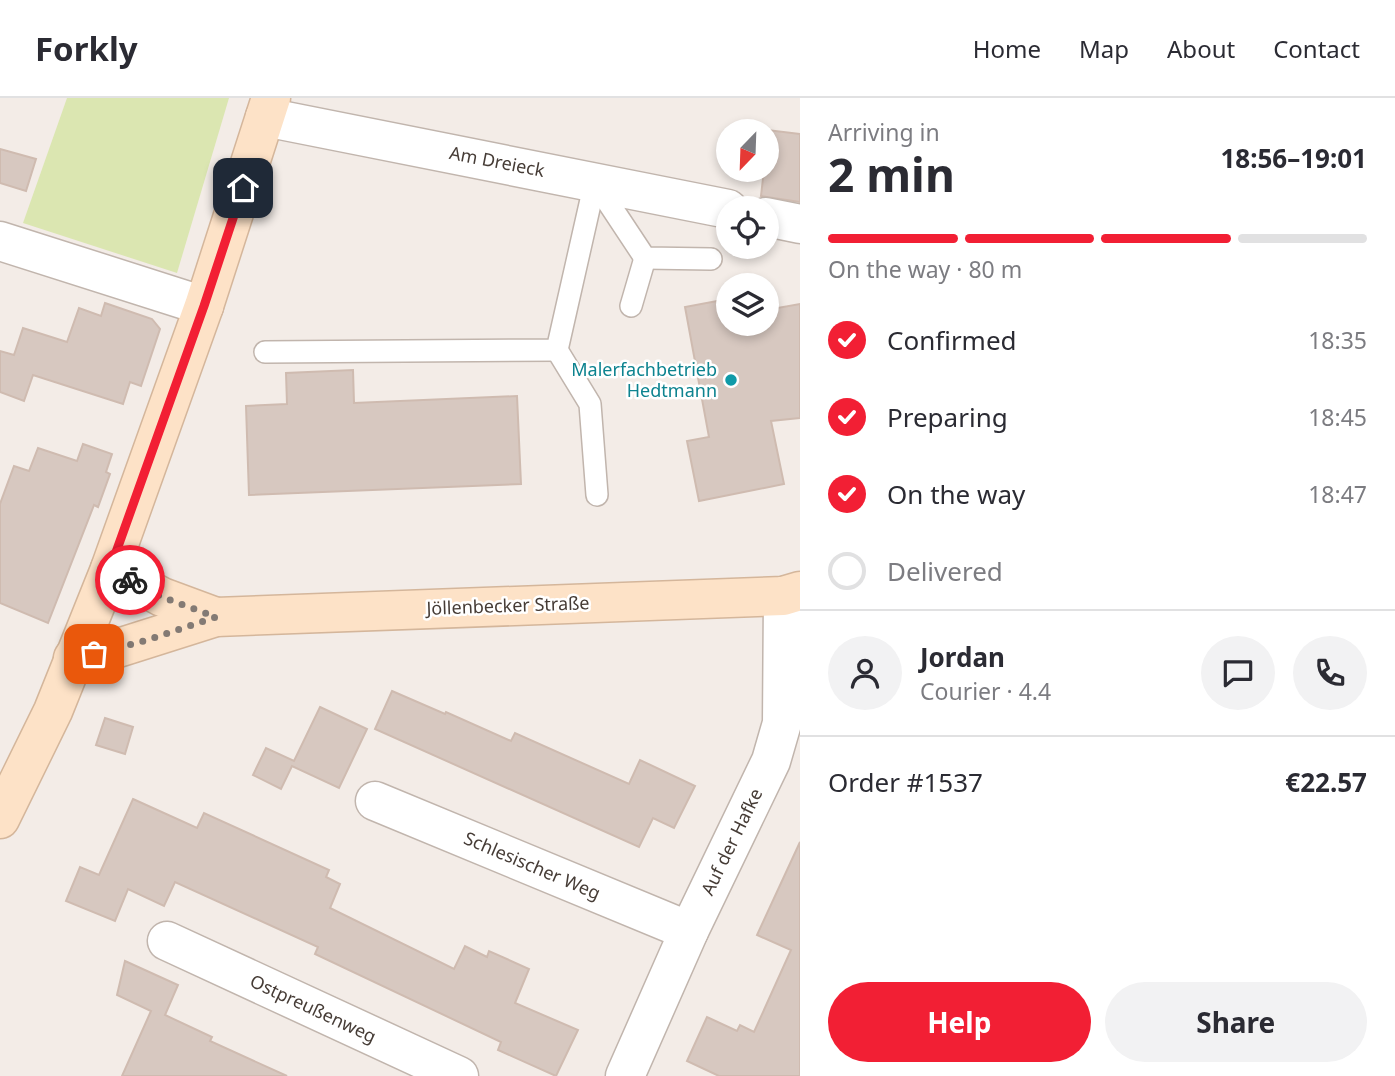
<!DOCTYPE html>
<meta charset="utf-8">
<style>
:root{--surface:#fff;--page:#f2f2f3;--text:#2b2b33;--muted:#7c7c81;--line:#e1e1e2;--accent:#f21f34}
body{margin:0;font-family:"Noto Sans",sans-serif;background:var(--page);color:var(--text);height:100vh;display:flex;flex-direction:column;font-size:26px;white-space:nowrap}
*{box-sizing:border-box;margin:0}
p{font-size:23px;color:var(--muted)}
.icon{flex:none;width:38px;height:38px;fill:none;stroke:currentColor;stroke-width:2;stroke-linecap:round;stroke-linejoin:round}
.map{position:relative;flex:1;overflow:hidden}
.panel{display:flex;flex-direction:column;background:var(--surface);width:595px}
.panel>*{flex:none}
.needle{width:46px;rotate:203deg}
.buttons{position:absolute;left:716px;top:21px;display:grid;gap:14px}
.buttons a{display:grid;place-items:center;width:63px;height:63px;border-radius:50%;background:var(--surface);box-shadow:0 4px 10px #0003;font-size:35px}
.pin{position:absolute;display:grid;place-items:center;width:60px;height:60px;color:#fff;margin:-30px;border-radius:14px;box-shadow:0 4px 10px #0006}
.courier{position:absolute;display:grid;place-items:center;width:70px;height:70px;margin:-35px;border:5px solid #f21f34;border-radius:50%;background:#fff;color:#222;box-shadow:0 2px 9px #0007}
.overview em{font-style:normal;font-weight:700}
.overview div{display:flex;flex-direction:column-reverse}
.overview{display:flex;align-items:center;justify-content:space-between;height:119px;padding:0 28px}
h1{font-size:46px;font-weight:700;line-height:52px}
.bar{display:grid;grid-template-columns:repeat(4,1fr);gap:10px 7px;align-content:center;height:84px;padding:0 28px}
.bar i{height:9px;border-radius:5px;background:var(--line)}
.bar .selected{background:var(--accent)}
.bar p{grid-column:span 4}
.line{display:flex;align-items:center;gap:18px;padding:0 28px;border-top:2px solid var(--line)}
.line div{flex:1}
.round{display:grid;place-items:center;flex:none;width:74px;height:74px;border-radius:37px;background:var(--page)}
ol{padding:0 28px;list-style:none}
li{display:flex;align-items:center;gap:21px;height:77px}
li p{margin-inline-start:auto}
li .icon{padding:7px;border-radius:50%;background:var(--accent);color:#fff;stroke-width:4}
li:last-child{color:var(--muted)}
li i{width:38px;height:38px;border:4px solid var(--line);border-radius:50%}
.button{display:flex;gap:14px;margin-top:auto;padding:14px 28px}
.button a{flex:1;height:80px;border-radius:42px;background:var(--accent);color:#fff;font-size:28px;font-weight:700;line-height:80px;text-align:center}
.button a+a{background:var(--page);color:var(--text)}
header{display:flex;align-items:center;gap:42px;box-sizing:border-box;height:98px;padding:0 35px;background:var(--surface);border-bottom:2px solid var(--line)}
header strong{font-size:33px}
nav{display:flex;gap:38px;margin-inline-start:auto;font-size:24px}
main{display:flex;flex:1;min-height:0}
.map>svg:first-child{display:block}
.green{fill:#dbe6b1}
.building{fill:#d7c8c0;stroke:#cfbbb0;stroke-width:2}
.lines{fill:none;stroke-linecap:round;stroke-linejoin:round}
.service-casing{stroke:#c1b5ad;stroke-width:24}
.minor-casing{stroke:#c1b5ad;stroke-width:41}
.secondary-casing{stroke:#d4b69b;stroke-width:41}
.service{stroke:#fff;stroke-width:21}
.minor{stroke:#fff;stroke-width:38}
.secondary{stroke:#fde2c7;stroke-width:38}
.done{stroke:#837a74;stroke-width:7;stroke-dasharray:0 12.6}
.route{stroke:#f21f34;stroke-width:9}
.culture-dot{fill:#0f9aa8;stroke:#fff;stroke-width:2.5}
.labels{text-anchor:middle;stroke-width:5;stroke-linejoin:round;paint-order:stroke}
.street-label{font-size:18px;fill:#463c36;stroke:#fff}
.culture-label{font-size:18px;fill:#0d838f;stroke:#fff;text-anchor:end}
</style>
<header>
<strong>Forkly</strong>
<nav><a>Home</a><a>Map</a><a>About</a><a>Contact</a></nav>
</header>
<main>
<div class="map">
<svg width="800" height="978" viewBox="0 0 800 978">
<rect width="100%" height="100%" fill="#f3ece7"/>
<path class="green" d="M67 0H229L177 175 23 125Z"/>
<g class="building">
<path d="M767 32 800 36V104L761 98 764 72H766Z"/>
<path d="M0 51 36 61 26 93 0 85Z"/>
<path d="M728 201V226H766V212L800 206V320L771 323 784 386 699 403 687 343 709 339 685 209Z"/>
<path d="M105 205 152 221 160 231 141 288 130 284 123 306 33 277 24 303 0 294V253L14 257 23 230 67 244 79 210 101 218Z"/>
<path d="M353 272 354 305 517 298 521 386 249 397 246 308 287 306 286 275Z"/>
<path d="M83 346 112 356 106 374 110 376 98 409 94 407 48 525 0 505V406L14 368 29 373 38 350 77 363Z"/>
<path d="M392 593 445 616 446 614 511 643 515 635 629 686 640 662 695 688 674 730 653 720 639 749 375 631Z"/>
<path d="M320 609 367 631 339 690 292 668 281 691 253 677 266 650 294 663Z"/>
<path d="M105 620 133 629 125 656 96 647Z"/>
<path d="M133 701 197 730 204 715 329 772 326 779 340 786 330 810 454 871 465 848 487 859 489 853 529 871 515 905 578 932 556 978 498 952 501 944 315 856 318 849 175 784 164 808 128 791 115 823 66 803 80 769 99 777Z"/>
<path d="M800 744V978H719L687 963 707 919 737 933 740 927 754 934 791 852 757 837Z"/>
<path d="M125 863 178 887 165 917 212 939 210 943 287 978H122L151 913 117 897Z"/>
</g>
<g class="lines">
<g class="service-casing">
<g id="service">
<path d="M596 86 645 160 711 161"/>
<path d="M631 208 645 160"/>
<path d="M557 252 590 306 597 397"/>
<path d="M265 254 557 252 595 84"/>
</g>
</g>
<g class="minor-casing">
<g id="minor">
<path d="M265 19 728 111"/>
<path d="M766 119 800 126"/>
<path d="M0 143 204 208"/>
<path d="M375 703 689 833"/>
<path d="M167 843 459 978"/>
<path d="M625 978 689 833 771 663 782 625 783 498"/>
</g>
</g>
<g class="secondary-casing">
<g id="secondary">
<path d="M110 471 162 499 216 519"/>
<path d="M73 560 115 551 216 519 783 498 800 493"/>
<path d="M0 721 53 613 110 471 204 208 271 0"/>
</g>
</g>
<use href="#service" class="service"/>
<use href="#minor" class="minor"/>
<use href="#secondary" class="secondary"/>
</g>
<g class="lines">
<path class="done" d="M94 556 144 543 216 519 162 499 130 482"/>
<path class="route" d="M130 482 110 471 204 208 243 90"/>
</g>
<circle class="culture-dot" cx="731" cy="282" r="7"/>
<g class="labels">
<g class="street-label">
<text transform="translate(497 64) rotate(11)" y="6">Am Dreieck</text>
<text transform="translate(508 508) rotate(-2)" y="6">Jöllenbecker Straße</text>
<text transform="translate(732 744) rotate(-64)" y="6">Auf der Hafke</text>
<text transform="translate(532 768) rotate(23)" y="6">Schlesischer Weg</text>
<text transform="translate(313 911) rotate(25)" y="6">Ostpreußenweg</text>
</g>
<g class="culture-label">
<text x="717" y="278">Malerfachbetrieb<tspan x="717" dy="21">Hedtmann</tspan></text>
</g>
</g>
</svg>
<div class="buttons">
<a><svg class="needle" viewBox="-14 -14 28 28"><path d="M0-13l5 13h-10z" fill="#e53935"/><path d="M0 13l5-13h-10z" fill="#7c7c81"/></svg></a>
<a><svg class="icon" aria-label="locate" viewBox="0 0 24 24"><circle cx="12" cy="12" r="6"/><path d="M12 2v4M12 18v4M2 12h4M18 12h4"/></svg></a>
<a><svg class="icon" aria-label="layers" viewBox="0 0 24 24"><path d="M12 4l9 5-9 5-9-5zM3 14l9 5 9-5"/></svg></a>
</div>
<div class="pin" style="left:94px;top:556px;background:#ea580c"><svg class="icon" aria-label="bag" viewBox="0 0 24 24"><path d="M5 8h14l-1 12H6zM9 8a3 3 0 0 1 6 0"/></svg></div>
<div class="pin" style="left:243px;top:90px;background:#1f2937"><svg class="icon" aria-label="home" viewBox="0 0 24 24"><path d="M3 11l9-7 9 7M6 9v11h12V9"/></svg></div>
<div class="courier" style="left:130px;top:482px"><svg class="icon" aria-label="bike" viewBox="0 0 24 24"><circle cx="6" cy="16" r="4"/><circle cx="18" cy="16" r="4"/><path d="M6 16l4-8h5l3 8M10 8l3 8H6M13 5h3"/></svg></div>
</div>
<section class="panel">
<div class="overview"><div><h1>2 min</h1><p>Arriving in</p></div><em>18:56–19:01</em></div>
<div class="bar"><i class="selected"></i><i class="selected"></i><i class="selected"></i><i></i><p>On the way · 80 m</p></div>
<ol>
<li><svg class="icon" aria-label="check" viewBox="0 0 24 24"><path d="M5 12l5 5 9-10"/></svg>Confirmed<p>18:35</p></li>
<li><svg class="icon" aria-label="check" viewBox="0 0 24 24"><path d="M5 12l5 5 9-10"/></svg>Preparing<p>18:45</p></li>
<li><svg class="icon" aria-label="check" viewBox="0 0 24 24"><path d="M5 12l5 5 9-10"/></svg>On the way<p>18:47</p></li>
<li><i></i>Delivered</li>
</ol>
<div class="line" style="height:126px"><a class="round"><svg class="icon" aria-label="person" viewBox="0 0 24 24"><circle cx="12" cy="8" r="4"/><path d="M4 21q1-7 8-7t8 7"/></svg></a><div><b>Jordan</b><p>Courier · 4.4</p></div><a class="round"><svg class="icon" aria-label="chat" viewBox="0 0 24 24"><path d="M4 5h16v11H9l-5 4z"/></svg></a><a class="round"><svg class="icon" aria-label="phone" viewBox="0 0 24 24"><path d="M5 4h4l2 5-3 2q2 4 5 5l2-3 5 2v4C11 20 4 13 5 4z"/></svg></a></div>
<div class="line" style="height:91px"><div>Order #1537</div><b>€22.57</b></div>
<div class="button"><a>Help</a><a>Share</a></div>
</section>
</main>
